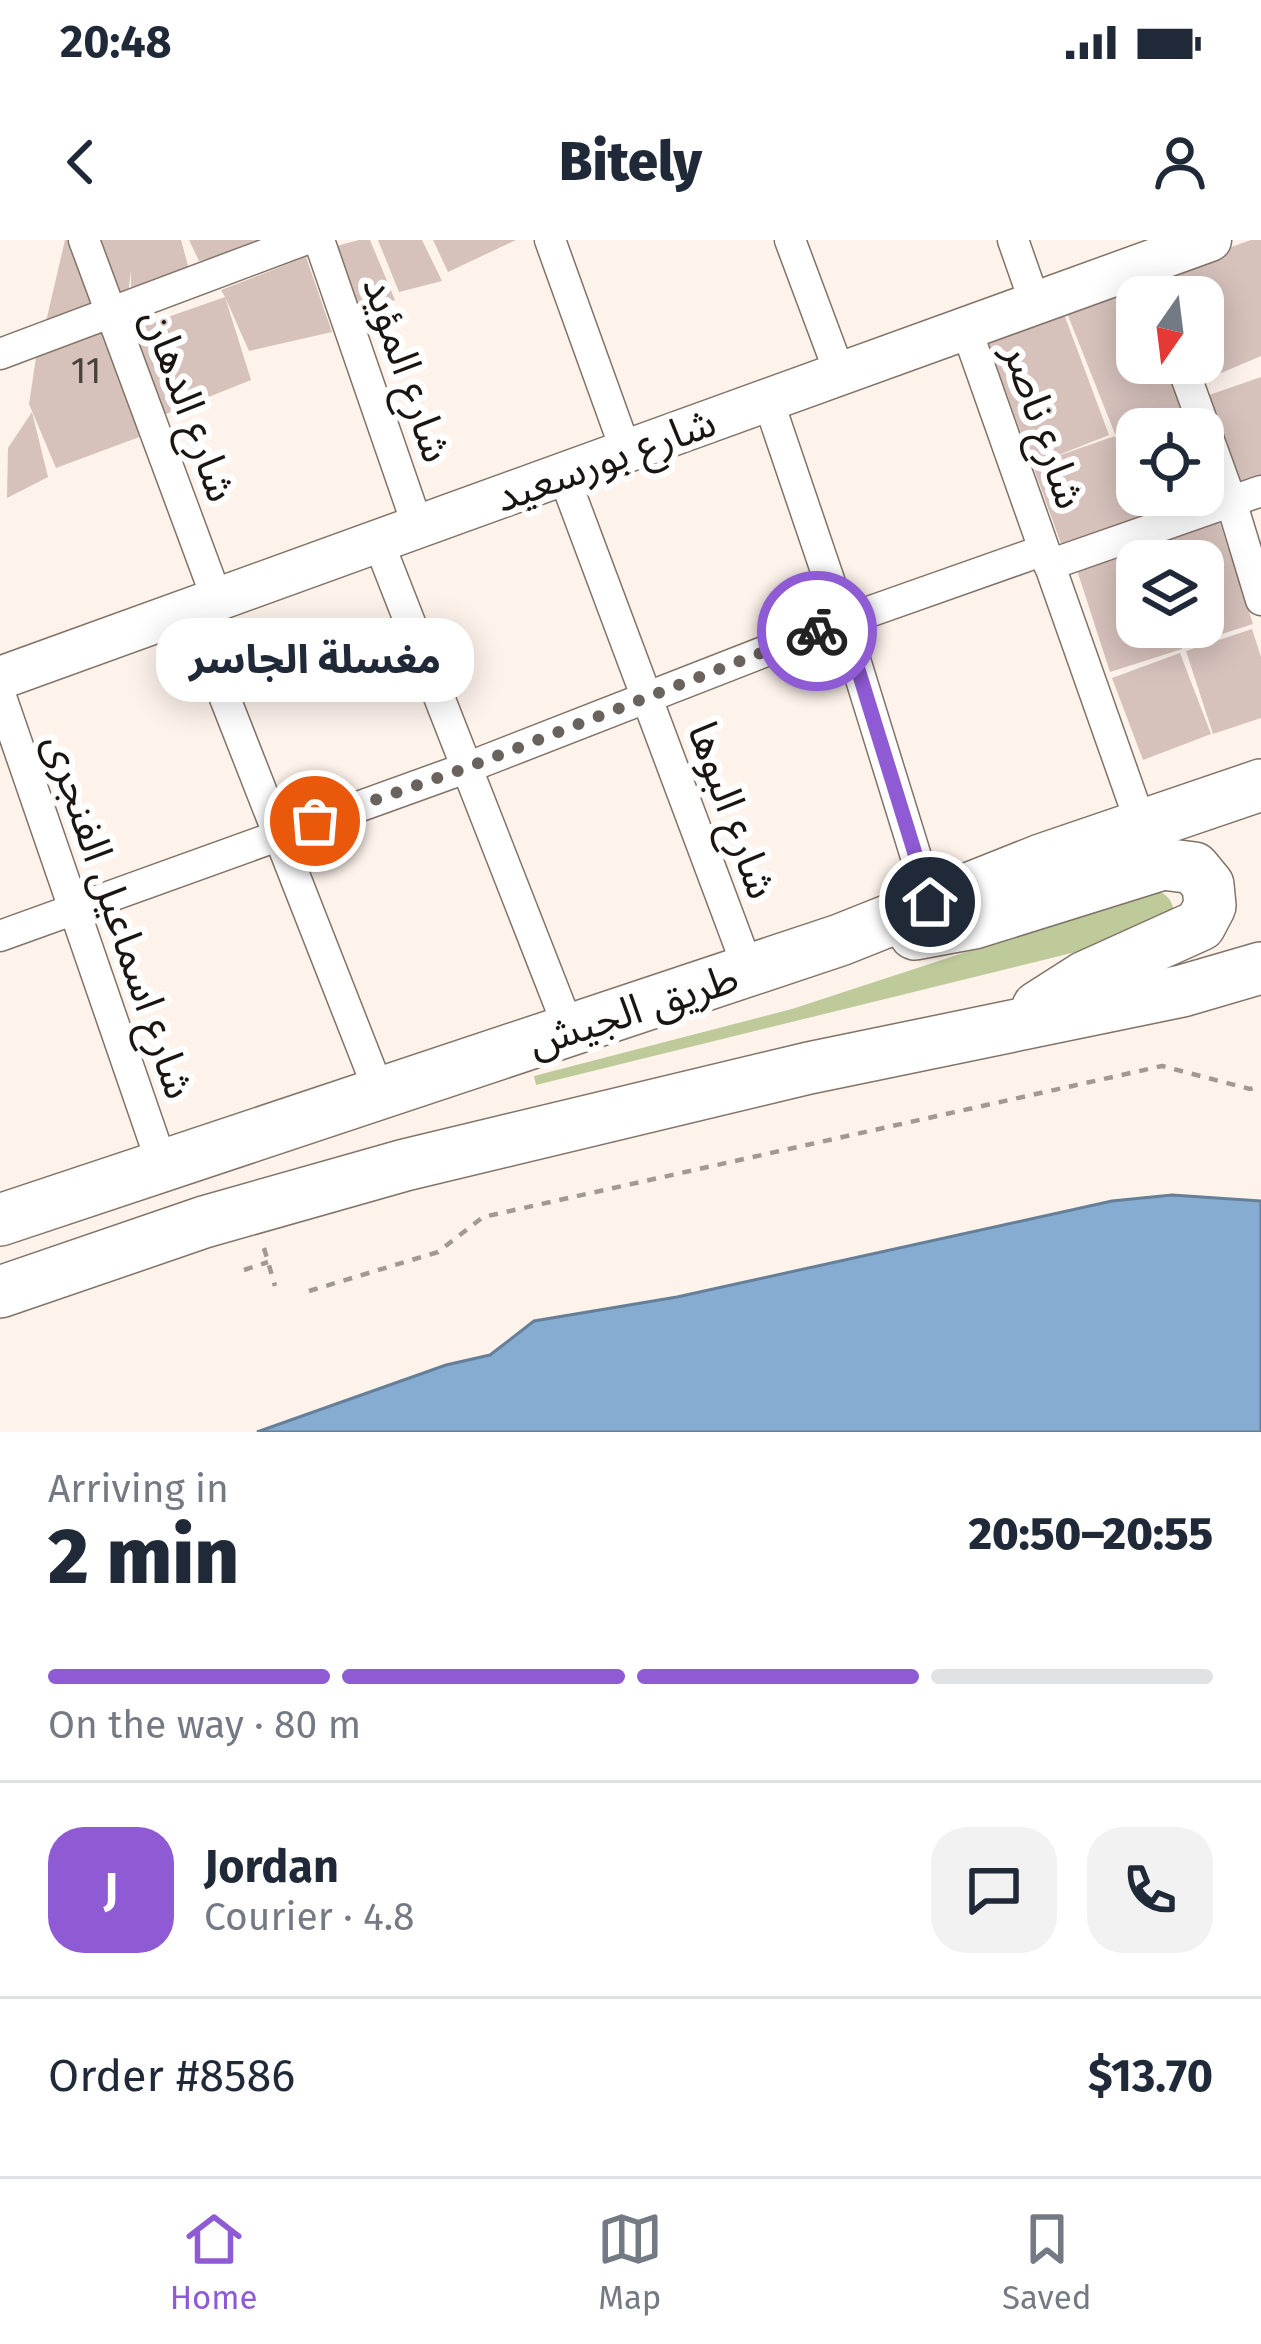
<!DOCTYPE html>
<meta charset="utf-8">
<style>
:root{--surface:#fff;--page:#f2f2f3;--text:#1f2937;--muted:#747a83;--line:#e0e1e3;--accent:#8f5bd4}
body{margin:0;font-family:"Fira Sans","Noto Sans Arabic",sans-serif;background:var(--page);color:var(--text);height:100vh;display:flex;flex-direction:column;font-size:45px;white-space:nowrap}
*{box-sizing:border-box;margin:0}
p{font-size:39px;color:var(--muted)}
.icon{flex:none;width:66px;height:66px;fill:none;stroke:currentColor;stroke-width:2;stroke-linecap:round;stroke-linejoin:round}
.map{position:relative;height:1192px;overflow:hidden}
.details{display:flex;flex-direction:column;background:var(--surface);flex:1}
.details>*{flex:none}
.needle{width:78px;rotate:194deg}
.buttons{position:absolute;left:1116px;top:36px;display:grid;gap:24px}
.buttons a{display:grid;place-items:center;width:108px;height:108px;border-radius:24px;background:var(--surface);box-shadow:0 6px 30px #0003;font-size:60px}
.pin{position:absolute;display:grid;place-items:center;width:102px;height:102px;color:#fff;margin:-51px;border:6px solid #fff;border-radius:50%;box-shadow:0 3px 12px #0007}
.courier{position:absolute;display:grid;place-items:center;width:120px;height:120px;margin:-60px;border:9px solid #8f5bd4;border-radius:50%;background:#fff;color:#222;box-shadow:0 3px 15px #0007}
.bubble{position:absolute;height:84px;border-radius:36px;background:var(--surface);box-shadow:0 6px 30px #0003;font-size:39px;font-weight:800;line-height:84px;text-align:center}
.summary em{font-style:normal;font-weight:800}
.summary div{display:flex;flex-direction:column-reverse}
.summary{display:flex;align-items:center;justify-content:space-between;height:204px;padding:0 48px}
h1{font-size:78px;font-weight:800;line-height:90px}
.bar{display:grid;grid-template-columns:repeat(4,1fr);gap:18px 12px;align-content:center;height:144px;padding:0 48px}
.bar i{height:15px;border-radius:9px;background:var(--line)}
.bar .on{background:var(--accent)}
.bar p{grid-column:span 4}
.line{display:flex;align-items:center;gap:30px;padding:0 48px;border-top:3px solid var(--line)}
.line div{flex:1}
.round{display:grid;place-items:center;flex:none;width:126px;height:126px;border-radius:36px;background:var(--page)}
.status{display:flex;justify-content:space-between;align-items:center;height:84px;padding:0 60px;background:var(--surface);direction:ltr}
.status svg{height:33px;fill:currentColor}
header{display:flex;justify-content:space-between;align-items:center;height:156px;padding:0 48px;background:var(--surface);font-size:54px;font-weight:800}
.tabs{display:flex;justify-content:space-around;align-items:center;height:168px;border-top:3px solid var(--line);background:var(--surface);font-size:33px;color:var(--muted)}
.tabs a{display:grid;justify-items:center;gap:6px}
.tabs .on{color:var(--accent)}
.map>svg:first-child{display:block}
.green{fill:#beca9a}
.water{fill:#86acd2;stroke:#667f98;stroke-width:3}
.building{fill:#d6c1bb}
.lines{fill:none;stroke-linecap:round;stroke-linejoin:round}
.minor-casing{stroke:#827368;stroke-width:33}
.secondary-casing{stroke:#827368;stroke-width:45}
.trunk-casing{stroke:#827368;stroke-width:54}
.path{stroke:#a19992;stroke-width:4.5;stroke-dasharray:9 9;stroke-linecap:butt}
.minor{stroke:#fff;stroke-width:30}
.secondary{stroke:#fff;stroke-width:42}
.trunk{stroke:#fff;stroke-width:51}
.done{stroke:#6a635d;stroke-width:12;stroke-dasharray:0 21.6}
.route{stroke:#8f5bd4;stroke-width:15}
.labels{text-anchor:middle;stroke-width:12;stroke-linejoin:round;paint-order:stroke}
.number-label{font-size:36px;fill:#4a403c}
.street-label{font-size:42px;fill:#1b1511;stroke:#fff}
</style>
<div class="status"><b>20:48</b><svg viewBox="0 0 49 12"><path d="M0 12V9h3v3zM5 12V6h3v6zM10 12V3h3v9zM15 12V0h3v12zM26 1h20v11H26zM47 4h2v5h-2z"/></svg></div>
<header><svg class="icon" aria-label="back" viewBox="0 0 24 24"><path d="M15 5l-7 7 7 7"/></svg>Bitely<svg class="icon" aria-label="person" viewBox="0 0 24 24"><circle cx="12" cy="8" r="4"/><path d="M4 21q1-7 8-7t8 7"/></svg></header>
<div class="map">
<svg width="1261" height="1192" viewBox="0 0 1261 1192">
<rect width="100%" height="100%" fill="#fdf3eb"/>
<path class="green" d="M1155 650C1168 654 1173 661 1174 674L1157 692 536 845 534 836 792 769Z"/>
<path class="water" d="M1172 955 1261 961V1192H257L446 1125 490 1115 534 1081 677 1057 1112 961Z"/>
<g class="building">
<path d="M65 0H181L190 33 131 47V30L128 55 45 86Z"/>
<path d="M189 0H281L199 21Z"/>
<path d="M359 0H370L395 60 357 75 333 7Z"/>
<path d="M378 0H422L442 41 399 52Z"/>
<path d="M433 0H516L448 32Z"/>
<path d="M1251 0H1261V116L1200 142 1193 123H1203V57H1169L1160 32Z"/>
<path d="M306 17 332 92 249 111 225 57 251 140 161 176 128 91 225 57 221 50Z"/>
<path d="M1135 47 1139 57 1137 123H1165L1191 189H1153L1150 181 1115 194 1067 73Z"/>
<path d="M1064 74 1109 195 1046 220 1115 196 1144 286 1064 312 988 102Z"/>
<path d="M109 89 142 196 56 228 29 164 36 118Z"/>
<path d="M1261 137V243L1242 250 1209 155Z"/>
<path d="M32 172 48 237 7 258 8 208Z"/>
<path d="M1204 228 1215 261 1152 283 1142 255H1203Z"/>
<path d="M1220 283 1253 384 1185 406 1179 387H1203V321H1157L1152 304Z"/>
<path d="M1147 301 1154 321H1137V387H1175L1182 409 1110 432 1075 324Z"/>
<path d="M1252 389 1261 417V478L1213 494 1186 411Z"/>
<path d="M1180 413 1211 494 1143 520 1112 438Z"/>
</g>
<g class="lines">
<g class="minor-casing">
<g id="minor">
<path d="M84 0 217 359"/>
<path d="M319 0 418 287"/>
<path d="M550 0 626 211"/>
<path d="M790 0 840 134"/>
<path d="M1013 0 1035 63"/>
<path d="M1145 23 1157 57"/>
<path d="M966 88 1141 584"/>
<path d="M0 114 304 0"/>
<path d="M1181 123 1231 261 1261 360"/>
<path d="M768 160 843 381 930 662"/>
<path d="M563 234 749 731"/>
<path d="M378 301 569 789"/>
<path d="M1049 325 1261 251"/>
<path d="M190 369 379 851"/>
<path d="M0 454 162 924"/>
<path d="M0 696 466 528 843 381 1044 310"/>
</g>
</g>
<g class="secondary-casing">
<path id="secondary" d="M0 438 1210 0"/>
</g>
<g class="trunk-casing">
<g id="trunk">
<path d="M915 694 974 683 1163 624 1194 628 1208 645 1210 666 1200 685 1085 737 1038 767"/>
<path d="M0 980 840 700 1041 620 1261 545"/>
<path d="M0 1052 204 982 405 925 809 828 1182 751 1261 728"/>
</g>
</g>
<g class="path">
<path d="M264 1008 275 1046"/>
<path d="M244 1030 268 1022"/>
<path d="M309 1051 438 1012 483 977 1162 826 1250 849 1261 845"/>
</g>
<use href="#minor" class="minor"/>
<use href="#secondary" class="secondary"/>
<use href="#trunk" class="trunk"/>
</g>
<g class="lines">
<path class="done" d="M315 581 466 528 817 391"/>
<path class="route" d="M817 391 843 381 930 662"/>
</g>
<g class="labels">
<g class="number-label">
<text x="86" y="143">11</text>
</g>
<g class="street-label">
<text transform="translate(408 129) rotate(71)" y="15">شارع المؤيد</text>
<text transform="translate(190 165) rotate(70)" y="15">شارع الدهان</text>
<text transform="translate(1045 186) rotate(71)" y="15">شارع ناصر</text>
<text transform="translate(605 219) rotate(-20)" y="15">شارع بورسعيد</text>
<text transform="translate(733 570) rotate(70)" y="15">شارع البوها</text>
<text transform="translate(120 676) rotate(71)" y="15">شارع اسماعيل الفنجرى</text>
<text transform="translate(633 769) rotate(-18)" y="15">طريق الجيش</text>
</g>
</g>
</svg>
<div class="buttons">
<a><svg class="needle" viewBox="-14 -14 28 28"><path d="M0-13l5 13h-10z" fill="#e53935"/><path d="M0 13l5-13h-10z" fill="#747a83"/></svg></a>
<a><svg class="icon" aria-label="locate" viewBox="0 0 24 24"><circle cx="12" cy="12" r="6"/><path d="M12 2v4M12 18v4M2 12h4M18 12h4"/></svg></a>
<a><svg class="icon" aria-label="layers" viewBox="0 0 24 24"><path d="M12 4l9 5-9 5-9-5zM3 14l9 5 9-5"/></svg></a>
</div>
<div class="pin" style="left:315px;top:581px;background:#ea580c"><svg class="icon" aria-label="bag" viewBox="0 0 24 24"><path d="M5 8h14l-1 12H6zM9 8a3 3 0 0 1 6 0"/></svg></div>
<div class="pin" style="left:930px;top:662px;background:#1f2937"><svg class="icon" aria-label="home" viewBox="0 0 24 24"><path d="M3 11l9-7 9 7M6 9v11h12V9"/></svg></div>
<div class="courier" style="left:817px;top:391px"><svg class="icon" aria-label="bike" viewBox="0 0 24 24"><circle cx="6" cy="16" r="4"/><circle cx="18" cy="16" r="4"/><path d="M6 16l4-8h5l3 8M10 8l3 8H6M13 5h3"/></svg></div>
<div class="bubble" style="left:156px;top:378px;width:318px">مغسلة الجاسر</div>
</div>
<section class="details">
<div class="summary"><div><h1>2 min</h1><p>Arriving in</p></div><em>20:50–20:55</em></div>
<div class="bar"><i class="on"></i><i class="on"></i><i class="on"></i><i></i><p>On the way · 80 m</p></div>
<div class="line" style="height:216px"><b class="round" style="background:var(--accent);color:#fff">J</b><div><b>Jordan</b><p>Courier · 4.8</p></div><a class="round"><svg class="icon" aria-label="chat" viewBox="0 0 24 24"><path d="M4 5h16v11H9l-5 4z"/></svg></a><a class="round"><svg class="icon" aria-label="phone" viewBox="0 0 24 24"><path d="M5 4h4l2 5-3 2q2 4 5 5l2-3 5 2v4C11 20 4 13 5 4z"/></svg></a></div>
<div class="line" style="height:156px"><div>Order #8586</div><b>$13.70</b></div>
</section>
<nav class="tabs">
<a class="on"><svg class="icon" aria-label="home" viewBox="0 0 24 24"><path d="M3 11l9-7 9 7M6 9v11h12V9"/></svg>Home</a>
<a><svg class="icon" aria-label="map" viewBox="0 0 24 24"><path d="M3 6l6-2 6 2 6-2v14l-6 2-6-2-6 2zM9 4v14M15 6v14"/></svg>Map</a>
<a><svg class="icon" aria-label="saved" viewBox="0 0 24 24"><path d="M7 4h10v16l-5-4-5 4z"/></svg>Saved</a>
</nav>
